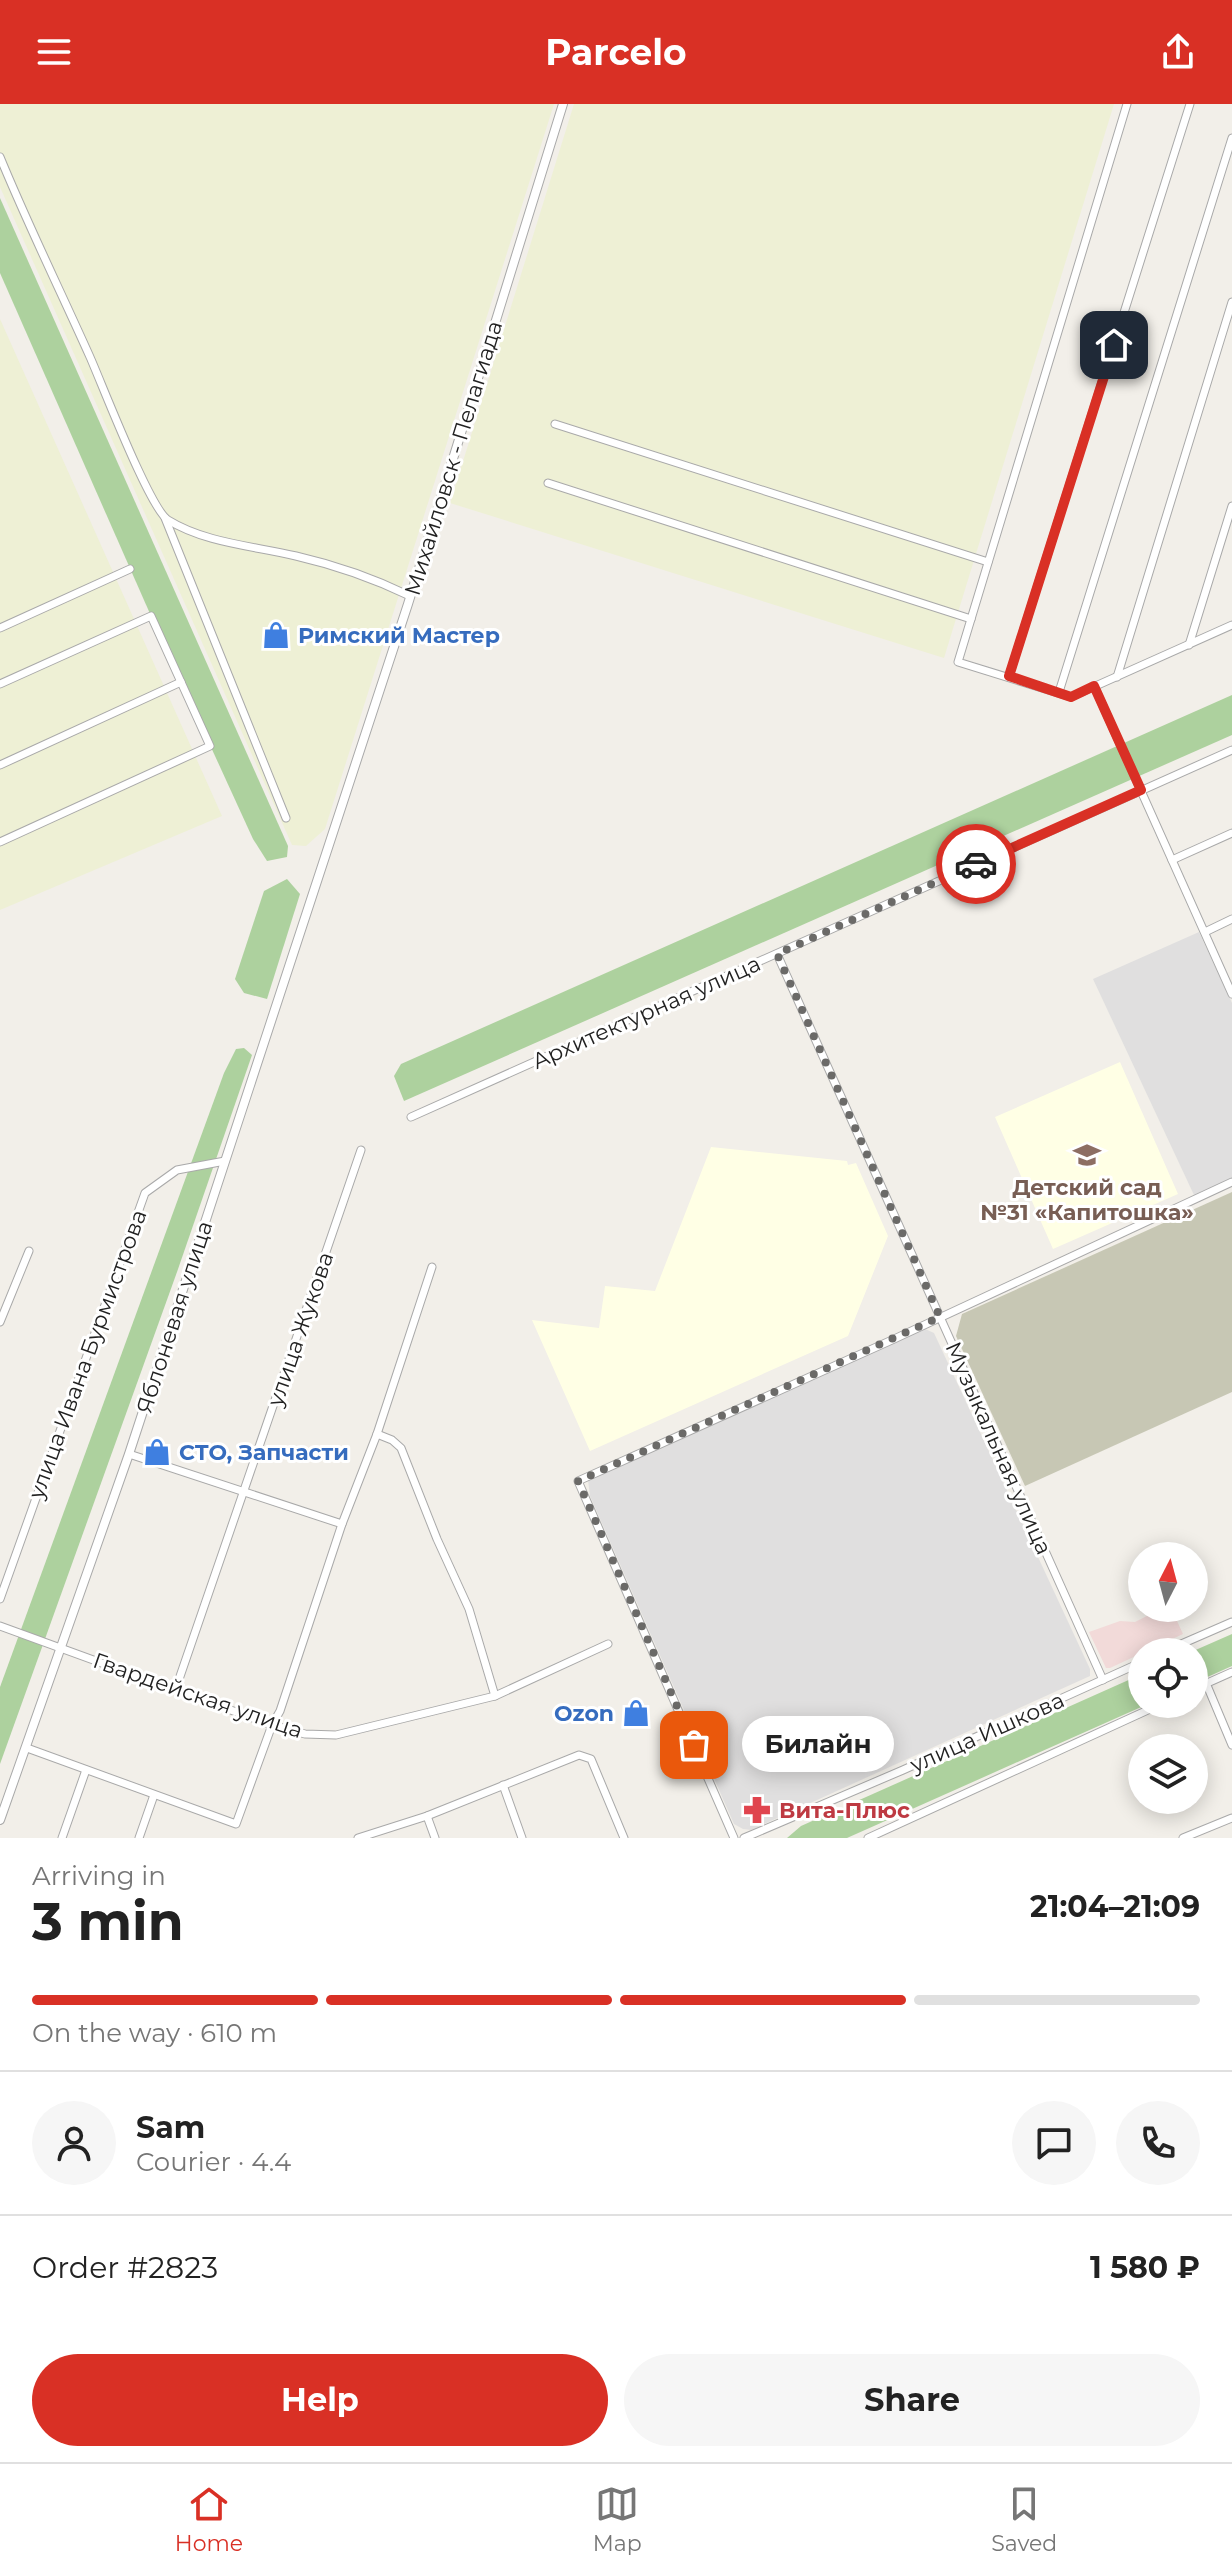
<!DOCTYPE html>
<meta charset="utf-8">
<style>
:root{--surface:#fff;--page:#f6f6f6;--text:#222;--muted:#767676;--line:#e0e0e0;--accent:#d93025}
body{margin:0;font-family:Montserrat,sans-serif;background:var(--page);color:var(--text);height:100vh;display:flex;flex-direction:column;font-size:30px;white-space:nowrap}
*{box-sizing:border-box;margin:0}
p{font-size:26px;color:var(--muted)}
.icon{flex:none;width:44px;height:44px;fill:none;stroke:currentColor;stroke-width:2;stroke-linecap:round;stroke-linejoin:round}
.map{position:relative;height:1734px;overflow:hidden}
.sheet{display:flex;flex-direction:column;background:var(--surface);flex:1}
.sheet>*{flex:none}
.needle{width:52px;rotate:6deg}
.controls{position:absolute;left:1128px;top:1438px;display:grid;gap:16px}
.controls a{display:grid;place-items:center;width:80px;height:80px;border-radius:50%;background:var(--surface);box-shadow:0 4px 20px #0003;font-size:40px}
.pin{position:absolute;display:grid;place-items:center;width:68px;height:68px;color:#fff;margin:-34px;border-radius:16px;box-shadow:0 4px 12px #0006}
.courier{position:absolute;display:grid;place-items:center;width:80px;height:80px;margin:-40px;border:6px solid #d93025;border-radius:50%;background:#fff;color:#222;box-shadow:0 2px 10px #0007}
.bubble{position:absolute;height:56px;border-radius:28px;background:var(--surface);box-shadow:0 4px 20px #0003;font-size:26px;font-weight:700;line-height:56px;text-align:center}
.headline em{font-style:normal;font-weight:700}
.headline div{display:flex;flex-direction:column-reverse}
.headline{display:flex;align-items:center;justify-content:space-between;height:136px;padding:0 32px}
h1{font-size:52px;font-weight:700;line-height:60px}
.bar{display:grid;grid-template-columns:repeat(4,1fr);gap:12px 8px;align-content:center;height:96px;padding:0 32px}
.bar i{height:10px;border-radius:6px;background:var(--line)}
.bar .on{background:var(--accent)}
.bar p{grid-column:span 4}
.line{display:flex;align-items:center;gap:20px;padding:0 32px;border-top:2px solid var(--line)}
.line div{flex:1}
.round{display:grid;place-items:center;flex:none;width:84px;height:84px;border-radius:42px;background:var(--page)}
.primary-button{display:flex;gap:16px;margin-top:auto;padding:16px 32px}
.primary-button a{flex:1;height:92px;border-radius:48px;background:var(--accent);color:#fff;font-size:32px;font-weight:700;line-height:92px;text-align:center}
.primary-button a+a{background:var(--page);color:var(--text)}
header{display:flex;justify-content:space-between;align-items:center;height:104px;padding:0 32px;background:var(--accent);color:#fff;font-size:36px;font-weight:700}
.tabs{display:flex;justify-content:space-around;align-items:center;height:112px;border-top:2px solid var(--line);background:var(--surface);font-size:22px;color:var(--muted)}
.tabs a{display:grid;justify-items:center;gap:4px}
.tabs .on{color:var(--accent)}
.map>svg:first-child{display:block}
.residential{fill:#e0dfdf}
.commercial{fill:#f2dad9}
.education{fill:#ffffe5}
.construction{fill:#c7c7b4}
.farmland{fill:#eef0d5}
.forest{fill:#add19e}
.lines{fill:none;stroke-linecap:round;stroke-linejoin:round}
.minor-casing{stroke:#a9a9a9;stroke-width:9}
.tertiary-casing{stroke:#a9a9a9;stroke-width:10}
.minor{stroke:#fff;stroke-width:7}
.tertiary{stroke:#fff;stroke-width:8}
.done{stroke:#6b6a68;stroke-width:8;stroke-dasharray:0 14.4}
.route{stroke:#d93025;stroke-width:10}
.labels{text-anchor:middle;stroke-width:6;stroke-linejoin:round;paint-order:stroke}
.street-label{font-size:22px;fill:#222;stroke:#fff}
.shop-label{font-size:22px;font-weight:bold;fill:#366cbe;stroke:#fff;text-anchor:start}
.education-label{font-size:22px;font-weight:bold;fill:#785e54;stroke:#fff}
.health-label{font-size:22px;font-weight:bold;fill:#be3a42;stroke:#fff;text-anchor:start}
</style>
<header><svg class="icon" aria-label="menu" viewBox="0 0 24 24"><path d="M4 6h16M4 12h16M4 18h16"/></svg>Parcelo<svg class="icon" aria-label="share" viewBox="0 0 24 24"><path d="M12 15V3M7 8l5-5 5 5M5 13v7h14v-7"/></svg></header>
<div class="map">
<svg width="1232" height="1734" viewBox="0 0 1232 1734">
<rect width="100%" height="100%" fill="#f2efe9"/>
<g class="residential">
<path d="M1199 828 1232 899V1074L1194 1091 1093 875Z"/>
<path d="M923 1224 934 1229 1090 1565V1572L751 1726 743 1725 734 1720 590 1392 588 1376Z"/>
</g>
<path class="commercial" d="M1163 1504H1171L1183 1530 1110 1564H1106L1089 1528 1120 1517 1135 1518Z"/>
<g class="education">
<path d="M1120 958 1178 1090 1053 1145 995 1013Z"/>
<path d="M711 1043 847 1057 848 1061 856 1059 888 1132 848 1232 590 1347 532 1216 599 1224 605 1182 655 1187Z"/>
</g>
<path class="construction" d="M1232 1088V1288L1025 1382 956 1232 962 1210Z"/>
<g class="farmland">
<path d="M0 0H554L325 725 306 742 292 741 0 83Z"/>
<path d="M574 0H1114L944 554 450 399Z"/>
<path d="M0 215 222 712 0 806Z"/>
</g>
<g class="forest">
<path d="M0 94 288 742 287 753 267 757 253 735 151 512 0 169Z"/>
<path d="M1232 591V631L404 997 394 972 401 960Z"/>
<path d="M287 775 300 790 267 895 244 889 235 875 264 787Z"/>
<path d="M244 944 252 951 177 1168 0 1660V1583L224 969 236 945Z"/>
<path d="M1232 1530V1562L1194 1579V1548H1191Z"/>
<path d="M1142 1570V1600H1148L847 1734H787L801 1722Z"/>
</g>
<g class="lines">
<g class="minor-casing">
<g id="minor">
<path d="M1127 0 958 558 1071 593 1232 521"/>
<path d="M0 53C28 121 60 186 90 253 102 280 150 405 168 416 205 439 254 442 296 452 335 461 375 475 410 492"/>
<path d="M555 320 988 458"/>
<path d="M548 379 971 515"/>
<path d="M165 414 286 714"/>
<path d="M0 524 130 465"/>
<path d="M1189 541 1232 402"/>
<path d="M1009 572 1190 0"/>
<path d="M1117 573 1232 198"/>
<path d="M0 580 151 512 210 642 0 738"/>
<path d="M1094 582 1232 890"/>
<path d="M1059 588 1232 34"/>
<path d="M0 661 181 578"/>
<path d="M1172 756 1232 729"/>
<path d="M1205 828 1232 815"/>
<path d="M777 850 1103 1576"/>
<path d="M411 1013 1232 646"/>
<path d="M0 1218 29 1147"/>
<path d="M377 1330 392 1336 401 1344 437 1435 469 1505 495 1592"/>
<path d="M129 1350 342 1420"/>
<path d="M0 1495 145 1089 177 1066 225 1057"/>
<path d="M0 1522 272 1621 305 1630 336 1631 495 1592 608 1540"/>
<path d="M1163 1548 1232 1518"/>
<path d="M1206 1579 1232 1641"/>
<path d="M176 1584 361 1046"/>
<path d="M1194 1585 1232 1568"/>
<path d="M27 1644 236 1720 272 1621 280 1607 342 1420 377 1330 432 1163"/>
<path d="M503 1681 522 1734"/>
<path d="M427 1712 435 1734"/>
<path d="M62 1734 86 1666"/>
<path d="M139 1734 154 1691"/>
<path d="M358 1734 427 1712 579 1651 591 1655 624 1734"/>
<path d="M734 1734 578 1377 892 1236 1232 1078"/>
<path d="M744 1734 903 1666 1142 1558"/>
<path d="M868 1734 1161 1600"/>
<path d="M1183 1734 1232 1714"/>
</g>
</g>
<g class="tertiary-casing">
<path id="tertiary" d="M0 1716 129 1350 408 500 563 0"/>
</g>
<use href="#minor" class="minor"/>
<use href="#tertiary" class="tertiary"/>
</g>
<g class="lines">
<path class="done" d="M694 1641 578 1377 940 1213 777 850 976 760"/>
<path class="route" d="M976 760 1141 686 1094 582 1071 593 1009 572 1114 241"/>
</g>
<defs>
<g id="shop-bare" transform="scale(2.16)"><path d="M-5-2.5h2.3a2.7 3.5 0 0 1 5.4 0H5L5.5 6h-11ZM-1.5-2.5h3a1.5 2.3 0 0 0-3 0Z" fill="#3f7fe0" stroke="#fff" stroke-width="2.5" paint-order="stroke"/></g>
<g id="school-bare" transform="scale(2.16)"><path d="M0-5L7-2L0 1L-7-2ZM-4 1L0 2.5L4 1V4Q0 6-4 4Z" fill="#8d6e63" stroke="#fff" stroke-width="2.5" paint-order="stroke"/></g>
<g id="pharmacy-bare" transform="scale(2.16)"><path d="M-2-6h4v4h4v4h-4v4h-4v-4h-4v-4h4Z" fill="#e0444e" stroke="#fff" stroke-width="2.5" paint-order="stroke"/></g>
</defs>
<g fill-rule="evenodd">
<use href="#shop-bare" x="276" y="531"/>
<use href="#school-bare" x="1087" y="1051"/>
<use href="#shop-bare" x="157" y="1348"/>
<use href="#shop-bare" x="636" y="1609"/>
<use href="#pharmacy-bare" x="757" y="1706"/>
</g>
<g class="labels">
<g class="street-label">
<text transform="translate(453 354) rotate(-73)" y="8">Михайловск - Пелагиада</text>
<text transform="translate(646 908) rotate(-24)" y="8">Архитектурная улица</text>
<text transform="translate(174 1213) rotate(-72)" y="8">Яблоневая улица</text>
<text transform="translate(300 1225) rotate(-71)" y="8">улица Жукова</text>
<text transform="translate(87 1250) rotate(-70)" y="8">улица Ивана Бурмистрова</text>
<text transform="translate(999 1344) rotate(66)" y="8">Музыкальная улица</text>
<text transform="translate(198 1591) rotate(19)" y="8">Гвардейская улица</text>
<text transform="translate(987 1628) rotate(-24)" y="8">улица Ишкова</text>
</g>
<g class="shop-label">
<text x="298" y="539">Римский Мастер</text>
<text x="179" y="1356">СТО, Запчасти</text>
<text x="614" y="1617" text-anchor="end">Ozon</text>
</g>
<g class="education-label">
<text x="1087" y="1091">Детский сад<tspan x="1087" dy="25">№31 «Капитошка»</tspan></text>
</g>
<g class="health-label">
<text x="779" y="1714">Вита-Плюс</text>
</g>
</g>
</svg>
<div class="controls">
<a><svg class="needle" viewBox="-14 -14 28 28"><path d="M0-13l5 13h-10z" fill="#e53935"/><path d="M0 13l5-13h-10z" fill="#767676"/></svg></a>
<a><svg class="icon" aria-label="locate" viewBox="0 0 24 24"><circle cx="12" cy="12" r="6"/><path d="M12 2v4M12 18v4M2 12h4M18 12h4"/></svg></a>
<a><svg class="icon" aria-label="layers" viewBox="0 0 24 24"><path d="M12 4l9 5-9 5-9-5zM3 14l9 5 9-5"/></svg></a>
</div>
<div class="pin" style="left:694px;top:1641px;background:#ea580c"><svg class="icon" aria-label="bag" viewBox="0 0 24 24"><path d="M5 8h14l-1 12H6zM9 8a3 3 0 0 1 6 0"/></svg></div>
<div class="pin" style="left:1114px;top:241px;background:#1f2937"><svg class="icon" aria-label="home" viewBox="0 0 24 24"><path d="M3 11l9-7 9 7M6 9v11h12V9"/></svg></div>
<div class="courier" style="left:976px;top:760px"><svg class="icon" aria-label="car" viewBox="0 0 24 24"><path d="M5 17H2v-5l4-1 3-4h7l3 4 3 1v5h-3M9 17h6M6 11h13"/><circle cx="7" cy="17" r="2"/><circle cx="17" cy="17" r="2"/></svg></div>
<div class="bubble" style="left:742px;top:1612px;width:152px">Билайн</div>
</div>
<section class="sheet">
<div class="headline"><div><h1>3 min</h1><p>Arriving in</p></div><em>21:04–21:09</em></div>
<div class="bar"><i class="on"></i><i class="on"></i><i class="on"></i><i></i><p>On the way · 610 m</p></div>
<div class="line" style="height:144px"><a class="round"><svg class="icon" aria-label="person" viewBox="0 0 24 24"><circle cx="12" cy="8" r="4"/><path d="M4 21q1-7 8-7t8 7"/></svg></a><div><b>Sam</b><p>Courier · 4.4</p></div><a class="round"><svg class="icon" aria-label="chat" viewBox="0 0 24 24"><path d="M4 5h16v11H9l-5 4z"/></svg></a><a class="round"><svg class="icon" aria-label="phone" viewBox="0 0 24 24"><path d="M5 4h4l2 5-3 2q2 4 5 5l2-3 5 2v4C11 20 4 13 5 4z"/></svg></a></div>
<div class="line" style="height:104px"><div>Order #2823</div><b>1 580 ₽</b></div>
<div class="primary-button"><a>Help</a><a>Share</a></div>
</section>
<nav class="tabs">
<a class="on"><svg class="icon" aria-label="home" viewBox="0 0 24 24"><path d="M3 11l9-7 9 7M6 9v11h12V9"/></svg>Home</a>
<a><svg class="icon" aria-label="map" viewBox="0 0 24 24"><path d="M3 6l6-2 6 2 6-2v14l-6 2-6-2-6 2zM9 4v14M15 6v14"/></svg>Map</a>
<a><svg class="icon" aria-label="saved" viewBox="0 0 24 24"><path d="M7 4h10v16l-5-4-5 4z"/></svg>Saved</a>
</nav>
